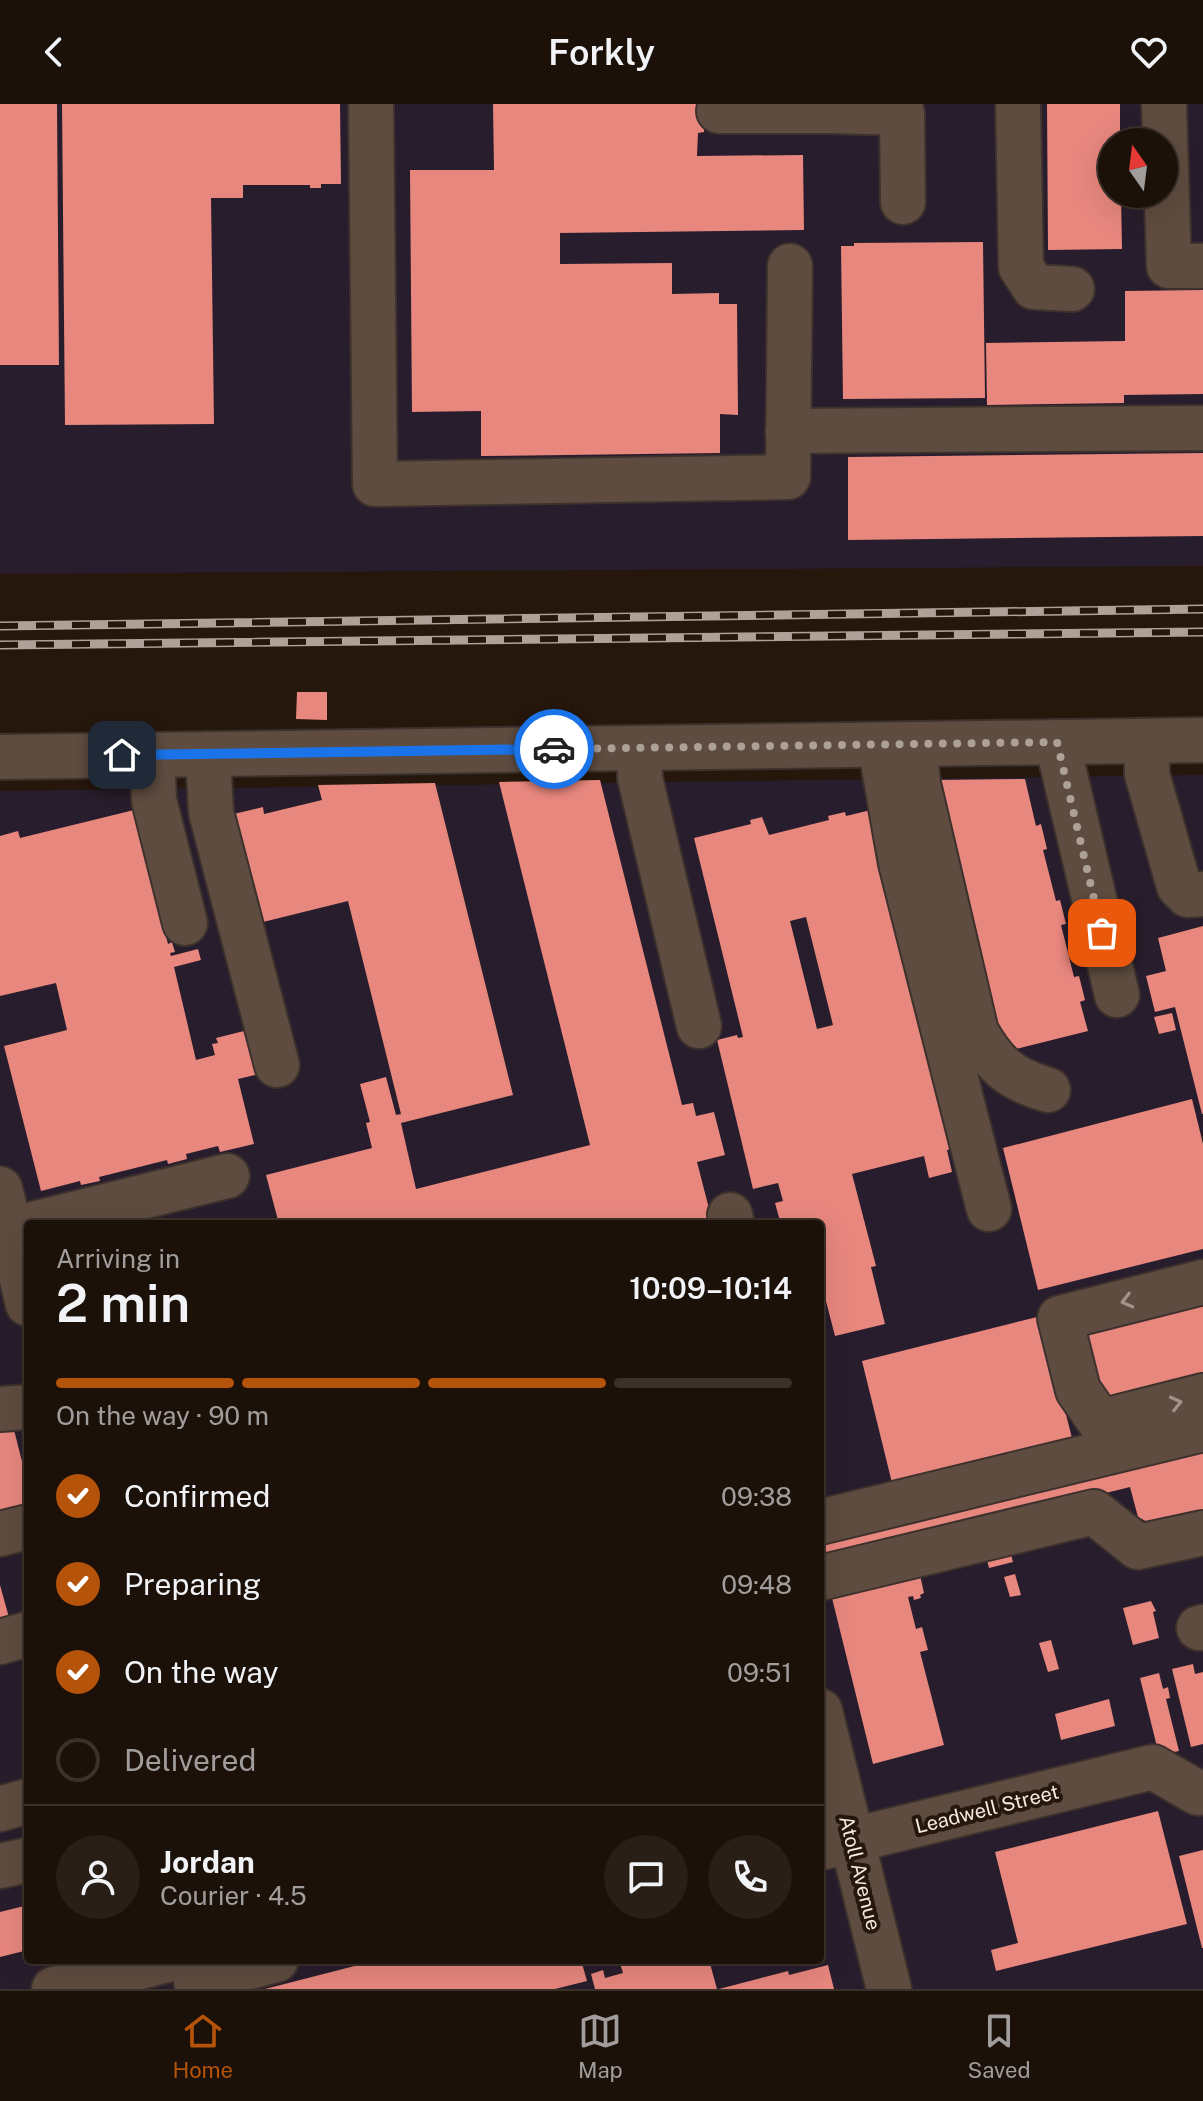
<!DOCTYPE html>
<meta charset="utf-8">
<style>
:root{--surface:#1c1109;--page:#291f17;--text:#f1f3f6;--muted:#a09d9c;--line:#3a312a;--accent:#b45309}
body{margin:0;font-family:"Public Sans",sans-serif;background:var(--page);color:var(--text);height:100vh;display:flex;flex-direction:column;font-size:30px;white-space:nowrap}
*{box-sizing:border-box;margin:0}
p{font-size:26px;color:var(--muted)}
.icon{flex:none;width:44px;height:44px;fill:none;stroke:currentColor;stroke-width:2;stroke-linecap:round;stroke-linejoin:round}
.map{position:relative;flex:1;overflow:hidden}
.details{position:absolute;left:24px;top:1116px;width:800px;height:744px;display:flex;flex-direction:column;background:var(--surface);border-radius:8px;box-shadow:0 8px 32px #0002,0 0 0 2px var(--line)}
.details>*{flex:none}
.needle{width:52px;rotate:346deg}
.tools{position:absolute;left:1098px;top:24px;display:grid;gap:16px}
.tools a{display:grid;place-items:center;width:80px;height:80px;border-radius:50%;background:var(--surface);box-shadow:0 8px 32px #0002,0 0 0 2px var(--line);font-size:40px}
.pin{position:absolute;display:grid;place-items:center;width:68px;height:68px;color:#fff;margin:-34px;border-radius:16px;box-shadow:0 4px 12px #0006}
.courier{position:absolute;display:grid;place-items:center;width:80px;height:80px;margin:-40px;border:6px solid #1a73e8;border-radius:50%;background:#fff;color:#222;box-shadow:0 2px 10px #0007}
.summary em{font-style:normal;font-weight:600}
.summary div{display:flex;flex-direction:column-reverse}
.summary{display:flex;align-items:center;justify-content:space-between;height:136px;padding:0 32px}
h1{font-size:52px;font-weight:600;line-height:60px}
.bar{display:grid;grid-template-columns:repeat(4,1fr);gap:12px 8px;align-content:center;height:96px;padding:0 32px}
.bar i{height:10px;border-radius:6px;background:var(--line)}
.bar .current{background:var(--accent)}
.bar p{grid-column:span 4}
.line{display:flex;align-items:center;gap:20px;padding:0 32px;border-top:2px solid var(--line)}
.line div{flex:1}
.round{display:grid;place-items:center;flex:none;width:84px;height:84px;border-radius:42px;background:var(--page)}
ol{padding:0 32px;list-style:none}
li{display:flex;align-items:center;gap:24px;height:88px}
li p{margin-inline-start:auto}
li .icon{padding:8px;border-radius:50%;background:var(--accent);color:#fff;stroke-width:4}
li:last-child{color:var(--muted)}
li i{width:44px;height:44px;border:4px solid var(--line);border-radius:50%}
header{display:flex;justify-content:space-between;align-items:center;height:104px;padding:0 32px;background:var(--surface);font-size:36px;font-weight:600}
.menu{display:flex;justify-content:space-around;align-items:center;height:112px;border-top:2px solid var(--line);background:var(--surface);font-size:22px;color:var(--muted)}
.menu a{display:grid;justify-items:center;gap:4px}
.menu .current{color:var(--accent)}
.map>svg:first-child{display:block}
.industrial{fill:#281d2c;fill-rule:evenodd}
.building{fill:#e8877e;fill-rule:evenodd}
.lines{fill:none;stroke-linecap:round;stroke-linejoin:round}
.minor-casing{stroke:#3d312d;stroke-width:48}
.minor{stroke:#5f4c40;stroke-width:44}
.rail-casing{stroke:#aea198;stroke-width:9}
.rail{stroke:#26170c;stroke-width:6;stroke-dasharray:18;stroke-linecap:butt}
.oneway{stroke:#a29389}
.done{stroke:#ada097;stroke-width:8;stroke-dasharray:0 14.4}
.route{stroke:#1a73e8;stroke-width:10}
.labels{text-anchor:middle;stroke-width:8;stroke-linejoin:round;paint-order:stroke}
.street-label{font-size:20px;fill:#f5eae2;stroke:#26170c}
</style>
<header><svg class="icon" aria-label="back" viewBox="0 0 24 24"><path d="M15 5l-7 7 7 7"/></svg>Forkly<svg class="icon" aria-label="heart" viewBox="0 0 24 24"><path d="M12 20l-8-8c-3-5 5-10 8-4 3-6 11-1 8 4z"/></svg></header>
<div class="map">
<svg width="1203" height="1885" viewBox="0 0 1203 1885">
<rect width="100%" height="100%" fill="#26170c"/>
<g class="industrial">
<path d="M0 0H1203V462L0 470ZM1112 38H1164V90H1112Z"/>
<path d="M1203 671V1885H0V687ZM28 1120H820V1856H28Z"/>
</g>
<g class="building">
<path d="M0 0H57L59 261H0Z"/>
<path d="M62 0H340L341 80H321V84H310V81H243V94H211L214 320 65 321Z"/>
<path d="M493 0H698V14H704V28L698 29 697 52 803 51 804 126 560 129V160L672 159V190L719 189V200H737L738 311 720 310V349L481 352V307L412 308 410 66H494Z"/>
<path d="M1047 0H1120V38H1112V90H1121L1122 145 1048 146Z"/>
<path d="M983 138 985 294 843 295 841 142H854V139Z"/>
<path d="M1203 186V290L1124 291V299L987 301 986 239 1125 237V187Z"/>
<path d="M1203 349V432L848 436V353Z"/>
<path d="M297 588H327V616L296 615Z"/>
<path d="M1025 675 1036 722 1041 720 1047 745 1043 746 1056 797 1060 796 1066 820 1061 821 1074 873 1079 872 1085 896 1080 898 1088 927 1016 945 995 924 933 676Z"/>
<path d="M600 676 682 1001 693 999 696 1012 714 1008 725 1051 697 1058 713 1120H279L266 1071 372 1044 366 1019 370 1018 360 980 386 973 396 1011 401 1010 348 797 255 820 225 712 263 703 264 710 322 696 318 681 435 679 513 991 401 1019 416 1085 590 1041 499 678Z"/>
<path d="M134 706 168 840 172 838 175 848 170 849 171 852 198 845 201 856 174 863 196 956 215 951 212 940 218 939 216 934 248 926 259 970 238 975 254 1040 220 1048 218 1042 186 1050 187 1055 168 1060 167 1056 99 1073 100 1077 81 1081 80 1077 41 1087 4 942 67 926 56 879 0 892V732L18 727 20 734Z"/>
<path d="M871 706 955 1044 947 1046 952 1068 929 1074 924 1052 852 1070 876 1162 871 1163 885 1220 835 1232 820 1174V1120H789L788 1115 780 1117 775 1099 783 1097 778 1079 753 1085 717 936 737 931 738 934 743 933 694 734 751 720 750 716 762 713 769 731 829 716 828 712 845 708 846 712ZM806 813 833 921 817 925 790 817Z"/>
<path d="M1203 822V1010H1202L1175 903 1155 908 1146 872 1166 867 1158 834Z"/>
<path d="M1172 909 1176 926 1159 930 1154 913Z"/>
<path d="M1192 995 1203 1040V1145L1038 1186 1003 1044Z"/>
<path d="M1203 1193V1268L1097 1295 1079 1224Z"/>
<path d="M1041 1212 1073 1338 893 1383 862 1257Z"/>
<path d="M13 1322 28 1381V1410L0 1417V1325Z"/>
<path d="M1203 1341V1413L1159 1424 1138 1413 1130 1383 827 1458 820 1431Z"/>
<path d="M1010 1446 1013 1458 989 1464 986 1452Z"/>
<path d="M918 1462 924 1489 920 1491 921 1494 914 1496 913 1492 908 1493 916 1525 922 1523 928 1546 920 1548 944 1641 873 1660 830 1486Z"/>
<path d="M1015 1470 1021 1491 1010 1493 1004 1473Z"/>
<path d="M0 1481 13 1528 0 1531Z"/>
<path d="M1151 1497 1156 1507 1153 1508 1159 1534 1133 1541 1123 1504Z"/>
<path d="M1051 1536 1059 1565 1048 1568 1039 1539Z"/>
<path d="M1193 1560 1195 1570 1203 1568V1640L1191 1643 1172 1565Z"/>
<path d="M1159 1569 1163 1585 1168 1583 1170 1594 1166 1595 1179 1647 1159 1651 1140 1574Z"/>
<path d="M1109 1595 1115 1622 1061 1636 1055 1610Z"/>
<path d="M1158 1707 1187 1820 996 1867 991 1846 1018 1839 995 1748Z"/>
<path d="M1203 1746V1844H1202L1179 1752Z"/>
<path d="M28 1801V1846L0 1853V1808Z"/>
<path d="M378 1856H581L587 1877 555 1885H265Z"/>
<path d="M619 1856H709L717 1885H595L591 1870 603 1866 605 1874 623 1869Z"/>
<path d="M828 1861 834 1885H719L788 1867 789 1871Z"/>
</g>
<g class="lines">
<g class="minor-casing">
<g id="minor">
<path d="M371 0 375 380 788 373 790 162"/>
<path d="M829 0V7L902 9 903 98"/>
<path d="M1018 0 1021 163 1034 183 1072 185"/>
<path d="M1164 0 1169 162H1203"/>
<path d="M719 7H829"/>
<path d="M788 327 1203 324"/>
<path d="M1147 637V670L1179 782 1188 791 1203 790"/>
<path d="M1057 638 1117 891"/>
<path d="M914 640 918 680 976 928C995 962 1011 975 1048 986"/>
<path d="M880 641 901 759 989 1105"/>
<path d="M640 644V674L699 922"/>
<path d="M208 650 211 708 277 961"/>
<path d="M152 651 154 696 185 819"/>
<path d="M0 653 1203 636"/>
<path d="M0 1085 28 1200"/>
<path d="M730 1111 732 1120"/>
<path d="M33 1120 227 1072"/>
<path d="M1203 1178 1060 1214 1078 1286 1100 1318 1203 1292"/>
<path d="M0 1305 28 1303"/>
<path d="M820 1418 1203 1325"/>
<path d="M0 1430 28 1423"/>
<path d="M820 1474 1094 1408 1138 1443 1203 1429"/>
<path d="M1199 1524 1203 1523"/>
<path d="M0 1538 28 1530"/>
<path d="M820 1607 889 1885"/>
<path d="M0 1705 28 1697"/>
<path d="M820 1744 1153 1663 1198 1689 1203 1688"/>
<path d="M0 1762 28 1756"/>
<path d="M196 1877 276 1856"/>
<path d="M54 1885 167 1856"/>
</g>
</g>
<use href="#minor" class="minor"/>
<g class="rail-casing">
<g id="rail">
<path d="M0 522 1203 505"/>
<path d="M0 541 1203 528"/>
</g>
</g>
<use href="#rail" class="rail"/>
</g>
<defs><path id="oneway-chevron" d="M-2-3.5L2.5 0L-2 3.5" fill="none" stroke-width="1.6" stroke-linecap="round" stroke-linejoin="round" transform="scale(2)"/></defs>
<g class="oneway">
<use href="#oneway-chevron" transform="translate(1127 1197) rotate(166)"/>
<use href="#oneway-chevron" transform="translate(1176 1299) rotate(-14)"/>
</g>
<g class="lines">
<path class="done" d="M554 645 1057 638 1102 829"/>
<path class="route" d="M122 651 554 645"/>
</g>
<g class="labels">
<g class="street-label">
<text transform="translate(987 1705) rotate(-14)" y="7">Leadwell Street</text>
<text transform="translate(860 1769) rotate(76)" y="7">Atoll Avenue</text>
</g>
</g>
</svg>
<div class="tools">
<a><svg class="needle" viewBox="-14 -14 28 28"><path d="M0-13l5 13h-10z" fill="#e53935"/><path d="M0 13l5-13h-10z" fill="#a09d9c"/></svg></a>
</div>
<div class="pin" style="left:1102px;top:829px;background:#ea580c"><svg class="icon" aria-label="bag" viewBox="0 0 24 24"><path d="M5 8h14l-1 12H6zM9 8a3 3 0 0 1 6 0"/></svg></div>
<div class="pin" style="left:122px;top:651px;background:#1f2937"><svg class="icon" aria-label="home" viewBox="0 0 24 24"><path d="M3 11l9-7 9 7M6 9v11h12V9"/></svg></div>
<div class="courier" style="left:554px;top:645px"><svg class="icon" aria-label="car" viewBox="0 0 24 24"><path d="M5 17H2v-5l4-1 3-4h7l3 4 3 1v5h-3M9 17h6M6 11h13"/><circle cx="7" cy="17" r="2"/><circle cx="17" cy="17" r="2"/></svg></div>
<section class="details">
<div class="summary"><div><h1>2 min</h1><p>Arriving in</p></div><em>10:09–10:14</em></div>
<div class="bar"><i class="current"></i><i class="current"></i><i class="current"></i><i></i><p>On the way · 90 m</p></div>
<ol>
<li><svg class="icon" aria-label="check" viewBox="0 0 24 24"><path d="M5 12l5 5 9-10"/></svg>Confirmed<p>09:38</p></li>
<li><svg class="icon" aria-label="check" viewBox="0 0 24 24"><path d="M5 12l5 5 9-10"/></svg>Preparing<p>09:48</p></li>
<li><svg class="icon" aria-label="check" viewBox="0 0 24 24"><path d="M5 12l5 5 9-10"/></svg>On the way<p>09:51</p></li>
<li><i></i>Delivered</li>
</ol>
<div class="line" style="height:144px"><a class="round"><svg class="icon" aria-label="person" viewBox="0 0 24 24"><circle cx="12" cy="8" r="4"/><path d="M4 21q1-7 8-7t8 7"/></svg></a><div><b>Jordan</b><p>Courier · 4.5</p></div><a class="round"><svg class="icon" aria-label="chat" viewBox="0 0 24 24"><path d="M4 5h16v11H9l-5 4z"/></svg></a><a class="round"><svg class="icon" aria-label="phone" viewBox="0 0 24 24"><path d="M5 4h4l2 5-3 2q2 4 5 5l2-3 5 2v4C11 20 4 13 5 4z"/></svg></a></div>
</section>
</div>
<nav class="menu">
<a class="current"><svg class="icon" aria-label="home" viewBox="0 0 24 24"><path d="M3 11l9-7 9 7M6 9v11h12V9"/></svg>Home</a>
<a><svg class="icon" aria-label="map" viewBox="0 0 24 24"><path d="M3 6l6-2 6 2 6-2v14l-6 2-6-2-6 2zM9 4v14M15 6v14"/></svg>Map</a>
<a><svg class="icon" aria-label="saved" viewBox="0 0 24 24"><path d="M7 4h10v16l-5-4-5 4z"/></svg>Saved</a>
</nav>
